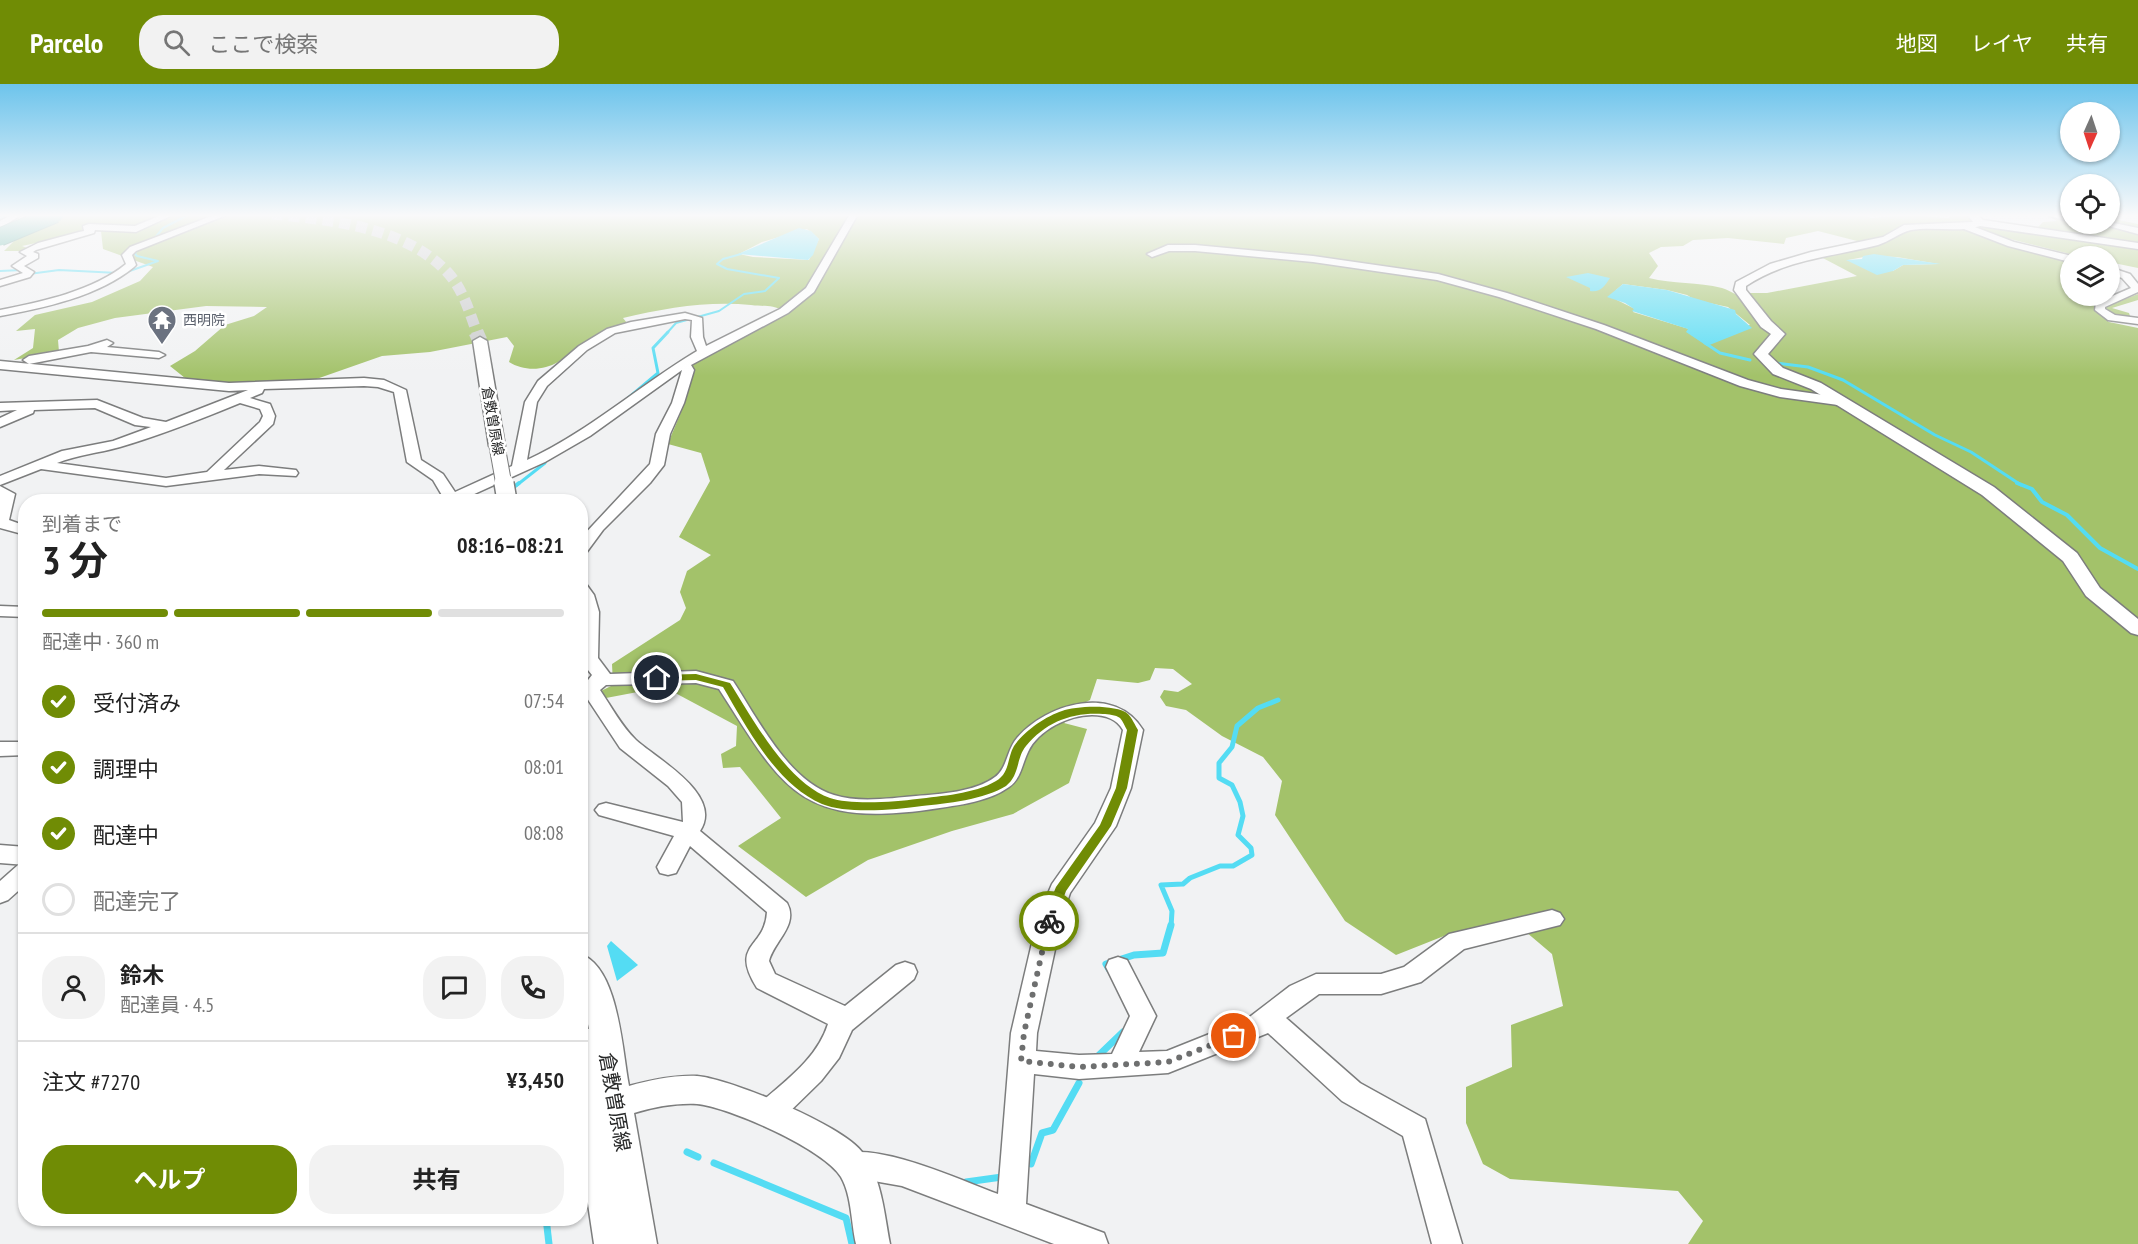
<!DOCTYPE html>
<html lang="ja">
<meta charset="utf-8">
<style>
:root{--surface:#fff;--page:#f2f2f2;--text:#222;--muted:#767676;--line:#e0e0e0;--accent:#708c05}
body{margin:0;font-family:"PT Sans Narrow","Noto Sans JP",sans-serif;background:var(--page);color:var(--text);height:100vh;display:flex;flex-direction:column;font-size:22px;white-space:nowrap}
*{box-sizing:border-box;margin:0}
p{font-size:20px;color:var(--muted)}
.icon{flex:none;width:33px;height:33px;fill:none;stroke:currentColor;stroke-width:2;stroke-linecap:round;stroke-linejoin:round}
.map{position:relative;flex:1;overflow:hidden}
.side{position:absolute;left:18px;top:410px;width:570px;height:732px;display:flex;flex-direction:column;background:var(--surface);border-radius:24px;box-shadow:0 2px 4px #0004}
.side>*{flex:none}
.needle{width:39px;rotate:183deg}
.controls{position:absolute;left:2060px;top:18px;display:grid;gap:12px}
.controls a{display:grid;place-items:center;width:60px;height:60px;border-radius:50%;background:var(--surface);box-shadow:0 2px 4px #0004;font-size:30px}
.pin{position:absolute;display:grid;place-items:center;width:51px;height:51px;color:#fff;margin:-26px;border:3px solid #fff;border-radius:50%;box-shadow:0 2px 6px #0007}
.courier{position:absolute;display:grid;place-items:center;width:60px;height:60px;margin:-30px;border:4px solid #708c05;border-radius:50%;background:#fff;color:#222;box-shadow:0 2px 8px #0007}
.headline em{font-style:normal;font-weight:700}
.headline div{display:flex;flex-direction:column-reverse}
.headline{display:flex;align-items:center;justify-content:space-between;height:102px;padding:0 24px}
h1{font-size:39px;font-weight:700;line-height:45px}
.bar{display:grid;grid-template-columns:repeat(4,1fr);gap:9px 6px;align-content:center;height:72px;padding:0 24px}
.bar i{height:8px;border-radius:4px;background:var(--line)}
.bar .on{background:var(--accent)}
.bar p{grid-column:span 4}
.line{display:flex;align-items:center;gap:15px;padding:0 24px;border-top:2px solid var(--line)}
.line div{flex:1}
.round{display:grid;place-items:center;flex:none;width:63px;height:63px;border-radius:24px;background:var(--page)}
ol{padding:0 24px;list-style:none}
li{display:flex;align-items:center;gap:18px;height:66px}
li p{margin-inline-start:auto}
li .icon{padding:6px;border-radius:50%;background:var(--accent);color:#fff;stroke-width:4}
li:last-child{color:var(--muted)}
li i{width:33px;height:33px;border:3px solid var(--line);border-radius:50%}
.cta{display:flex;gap:12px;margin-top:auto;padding:12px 24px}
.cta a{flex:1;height:69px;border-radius:24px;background:var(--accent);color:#fff;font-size:24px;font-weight:700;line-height:69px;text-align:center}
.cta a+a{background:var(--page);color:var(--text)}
header{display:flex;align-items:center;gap:36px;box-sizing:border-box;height:84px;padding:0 30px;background:var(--accent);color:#fff}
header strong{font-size:28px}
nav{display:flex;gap:33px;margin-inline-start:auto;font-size:21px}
.search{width:420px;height:54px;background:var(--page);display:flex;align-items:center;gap:15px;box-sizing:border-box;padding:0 21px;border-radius:24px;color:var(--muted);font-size:22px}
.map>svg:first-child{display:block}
.forest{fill:#a3c26a;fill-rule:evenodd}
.water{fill:#54dcf3}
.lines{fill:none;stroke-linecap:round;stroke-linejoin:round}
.stream-far4{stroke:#54dcf3;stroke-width:2}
.stream-far3{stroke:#54dcf3;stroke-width:3}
.stream-far2{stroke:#54dcf3;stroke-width:4}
.stream-far1{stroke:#54dcf3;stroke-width:5}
.stream{stroke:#54dcf3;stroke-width:7}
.tertiary-tunnel-far1{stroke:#c9caca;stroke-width:11;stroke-dasharray:11 6;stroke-linecap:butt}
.tertiary-tunnel{stroke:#c9caca;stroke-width:15;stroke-dasharray:15 8;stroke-linecap:butt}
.minor-casing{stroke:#7c7d7d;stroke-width:3}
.tertiary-casing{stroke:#7c7d7d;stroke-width:3}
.minor{fill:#fff;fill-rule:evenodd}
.tertiary{fill:#fff;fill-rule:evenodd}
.tertiary-bridge-far1-casing{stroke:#7c7d7d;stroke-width:17;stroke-linecap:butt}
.tertiary-bridge-casing{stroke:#7c7d7d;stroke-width:22;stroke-linecap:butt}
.motorway-bridge-casing{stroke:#2a7567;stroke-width:19;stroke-linecap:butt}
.tertiary-bridge-far1{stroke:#fff;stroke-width:15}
.tertiary-bridge{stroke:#fff;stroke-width:19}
.motorway-bridge{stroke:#2b9e89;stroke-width:17}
.route{fill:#708c05}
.done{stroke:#6e6f6f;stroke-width:6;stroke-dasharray:0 10.8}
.labels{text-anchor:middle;stroke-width:5;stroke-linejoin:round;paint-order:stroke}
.far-worship-label{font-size:14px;fill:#5b616d;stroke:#fff;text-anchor:start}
.far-street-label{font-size:14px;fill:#272828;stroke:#fff}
.near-street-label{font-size:20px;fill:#272828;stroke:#fff}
</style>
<header>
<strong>Parcelo</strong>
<div class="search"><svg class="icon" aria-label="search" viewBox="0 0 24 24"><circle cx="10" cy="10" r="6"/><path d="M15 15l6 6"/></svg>ここで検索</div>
<nav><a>地図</a><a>レイヤ</a><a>共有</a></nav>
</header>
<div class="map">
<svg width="2138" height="1160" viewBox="0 0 2138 1160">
<rect width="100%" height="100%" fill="#f1f2f3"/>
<path class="forest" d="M65 130 144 132 150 130H1863L1871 134 1908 131 1948 134 1952 132 1944 130H1966L1973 136 1971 140 1896 144 1883 153 1861 158 1818 147 1786 154 1784 160 1728 154 1693 156 1683 162 1661 163 1649 169 1658 182 1649 194C1673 200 1698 198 1722 204 1732 207 1737 213 1748 213V209H1767L1857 192 1819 172 1888 157 1898 148 1912 145 1953 144 1976 146 1973 144C1992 139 2015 145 2034 147L2043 138 2057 137 2044 130H2070V140H2109V134L2138 140V184L2109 178V172H2078L1982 148 2070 176V212H2093L2081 216 2082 218 2110 221 2138 210V216L2112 224 2129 229 2130 232 2103 233 2109 238 2138 244V1160H1688L1703 1137 1678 1107 1510 1095 1483 1080 1466 1039V1003L1512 983 1511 941 1563 922 1552 870 1512 836 1449 850 1396 871 1345 837 1275 731 1282 697 1263 673 1222 652 1186 626 1166 622 1160 613 1164 606 1178 608 1192 600 1173 585 1155 584 1150 596 1138 599 1097 595 1090 616 1082 620 1064 639 1087 645 1069 699 1013 730 952 747 868 776 806 813 738 762 781 734 740 683 723 684 721 670 736 662 737 642 664 603 606 614 601 607 613 601 612 580 680 536 686 524 680 508 687 487 711 471 679 453 710 397 701 369 668 360C675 341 697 298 690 280L766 242 786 228C771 220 767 223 751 221 707 217 666 224 623 234L627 239C609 244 593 255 577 264 570 268 564 274 558 278 543 287 523 287 509 278L514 262 507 253 430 268 382 272 305 299 229 300 185 294 170 282 195 267 225 241 254 232 267 223 206 222 115 234 78 244 58 256 59 268 14 276 33 264 35 245 16 247 35 231 92 218 140 197 153 183 103 165 101 147 107 142 82 143V149L22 162 27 164 21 167H4L18 153ZM807 145 819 155 809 176 753 173 739 170 762 158ZM1869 172 1897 173 1938 180 1903 181 1893 187H1886L1848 176ZM1623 200 1667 206 1687 211 1695 216 1728 223 1750 241 1696 253 1687 248 1689 245 1633 228 1635 225 1617 216 1616 206Z"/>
<g class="water">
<path d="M799 144 811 147 819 155 813 171 808 176 738 170Z"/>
<path d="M1874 170 1941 180 1903 181 1893 187 1877 191 1846 176 1862 175 1863 172Z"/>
<path d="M1588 189 1610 194C1605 202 1600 209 1590 207V204L1566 193Z"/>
<path d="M1623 200 1667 206 1735 226 1736 230 1752 244 1707 262 1686 248 1688 245 1632 227 1634 225 1625 219 1607 213Z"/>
<path d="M611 857 638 881 617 897 607 862Z"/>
</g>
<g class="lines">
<g class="stream-far4">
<path d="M0 136 6 130"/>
<path d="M154 155 163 144 190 130"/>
<path d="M0 187 22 186"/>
<path d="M124 189 158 177 137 172 135 170 138 164"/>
<path d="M29 190 59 186 118 189"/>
<path d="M667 249 676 239 719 227 744 210 765 207 779 194 727 185 717 180 723 175 741 170"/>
</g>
<g class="stream-far3">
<path d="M1705 259 1720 269 1750 276"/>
<path d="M1775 279 1808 283 1843 296 1935 351 1971 368 2021 401"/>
<path d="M621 320 658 289 653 264 668 248"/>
<path d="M517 401 545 379 546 373"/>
</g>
<g class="stream-far2">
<path d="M2017 399 2032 405 2042 418 2067 431 2100 464 2138 485"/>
<path d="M509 407 519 399"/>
<path d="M494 417 502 412"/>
</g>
<path class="stream-far1" d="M1171 843 1172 827 1161 801 1183 800 1190 794 1220 782H1233L1252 771 1251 764 1238 751 1243 732 1240 718 1232 701 1219 694V679L1232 663 1237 642 1258 624 1278 616"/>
<g class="stream">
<path d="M1109 885 1106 880 1134 871 1163 869 1171 841"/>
<path d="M1098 972 1123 948"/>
<path d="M687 1068 698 1073"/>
<path d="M714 1079 846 1134 852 1160"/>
<path d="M1031 1080 1042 1049 1053 1046 1079 999"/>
<path d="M966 1098 1002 1093"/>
<path d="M546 1134 549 1160"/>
</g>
<path class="tertiary-tunnel-far1" d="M272 130C331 136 407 143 449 190 463 206 470 229 477 249"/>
<path class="tertiary-tunnel" d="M476 248 480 257"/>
<g class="minor-casing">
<g id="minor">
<path d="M13 130H23L0 144V137Z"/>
<path d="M164 130H175L136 148 95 146 94 149 36 166 33 168 38 170V174L24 182 34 188 30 193 0 202V196L23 189 12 182 27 172 20 168 38 159 79 148 84 147 83 142 89 140 135 142Z"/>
<path d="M217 130H229L136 167 132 171 136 181 134 183C99 212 44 224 0 232V226C41 218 93 207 126 180L122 171 130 163Z"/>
<path d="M850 130H858L814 208 788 229 691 281 694 286 684 319 670 350 664 381 650 399 603 446 586 469 580 471V455L650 380 656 350 672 319 682 286 590 352 545 378 459 417H440L443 413 433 396 407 378 394 308 378 303 364 302 264 305 262 309 250 314 270 320 275 332 273 340 224 386 259 382 296 386 298 389 296 392 259 390 166 402 41 385 0 401V392L62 367 113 357 151 343 135 341 95 324 34 326 33 329 0 343V334L17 326 0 327V319L97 316 143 334 166 338 248 306 229 307 0 285V277L229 299 364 294 384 296 406 306 421 376 443 390 455 408 512 382 525 318 538 297 579 262 607 245 631 238 685 229 702 234 703 253 706 262 780 225 806 204ZM685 235 692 236 691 253 697 267C640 301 588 348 527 376L537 318 547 302 587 266 615 249ZM240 319 260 325 263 332 260 338 207 388 166 394 57 379C77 371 99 369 120 363 161 351 201 335 240 319Z"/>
<path d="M2048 130 2070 131V137L2049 132Z"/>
<path d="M2109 138 2138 144V150L2101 140Z"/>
<path d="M1967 140 2014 158 2072 172 2070 178 2008 162 1964 145 1963 143Z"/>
<path d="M1168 161H1195L1313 172 1438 190 1507 209 1604 241 1748 296 1781 305 1838 313 1844 317 1838 321 1780 313 1740 302 1596 245 1499 213 1437 196 1313 178 1195 167H1169L1152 173 1147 170Z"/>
<path d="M2109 183 2130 190 2138 200V208L2105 223V225L2115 231 2138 234V240L2108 236 2095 226 2096 219 2131 204 2122 194 2109 189Z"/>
<path d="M107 256 113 259 107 263 159 268 165 271 159 274 91 268 29 280 23 276 29 272 88 262Z"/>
<path d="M0 402 15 410 9 436 26 442V451L0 444Z"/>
<path d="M580 498 586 500 594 511 599 528 598 574 610 590 696 587 733 597C758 635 788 697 834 711 859 719 891 714 916 712 940 710 975 708 995 693 1007 685 1007 665 1017 654 1047 619 1115 600 1143 646L1131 704 1116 742 1070 809 1062 833 1037 949 1036 967 1079 971 1112 970 1130 932 1106 883 1109 876 1118 873 1127 876 1156 932 1139 968 1167 967 1247 935 1290 902 1316 890H1381L1404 883 1449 850 1552 826 1560 829 1564 835 1560 841 1464 865 1421 898 1381 910H1319L1286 934 1360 999 1425 1035 1462 1160H1432L1403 1052 1342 1017 1268 949 1168 989 1079 995 1034 990 1026 1120 1104 1149 1108 1160H1054L902 1102 851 1093 841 1089 837 1080 841 1071C876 1057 962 1097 998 1110L1011 949 1038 833 1052 800 1095 739 1111 704 1123 646C1117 635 1105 631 1092 631 1069 631 1038 646 1028 668 1022 680 1021 695 1009 703 987 719 952 722 926 726 798 743 782 703 719 605L696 599 606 601 600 606C611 622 622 643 636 656 657 675 724 711 700 747L787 819C799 841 774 857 769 877L775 890 845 922 896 881 905 878 914 881 917 888 914 895 852 946 839 974 821 997 779 1038 769 1041 759 1038 755 1029 759 1020C785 997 817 975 828 940L757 904C729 859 765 865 767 828L690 762 676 789 668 791 660 789 657 783 674 752 599 731 595 726 599 721 606 719 683 738 682 718 668 702 620 664 581 605 592 591 580 576 583 537Z"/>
<path d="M0 522 26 523V533L0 532Z"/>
<path d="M0 658H26V671L0 672Z"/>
<path d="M26 779V800L8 816 0 819V797L18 781Z"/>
</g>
</g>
<g class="tertiary-casing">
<g id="tertiary">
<path d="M1967 130H1977L1983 136 2138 159V165L1980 142C1957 149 1934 142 1911 146 1899 149 1890 157 1878 161 1832 173 1786 175 1746 202V206L1771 237 1785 250 1768 270 1783 284 1821 299 1994 403 2077 469 2100 504 2138 535V551L2131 549 2086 512 2063 477 1982 411 1811 305 1773 290 1754 270 1771 250 1761 243 1734 206 1736 198 1770 180 1811 168 1883 153 1904 141 1973 138Z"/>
<path d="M480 253 487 257 505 362 497 367 489 362 473 257Z"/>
<path d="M0 761 26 763V781L0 779Z"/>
<path d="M580 870C619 883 622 967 629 1002 651 996 673 991 697 992 731 995 842 1041 862 1068 882 1094 884 1129 890 1160H856C851 1139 852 1112 841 1093 824 1065 729 1023 697 1020 675 1019 654 1023 634 1029L657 1160H594L580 1066V942L589 945 580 902Z"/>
</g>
</g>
<use href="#minor" class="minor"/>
<use href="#tertiary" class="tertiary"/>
<g class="tertiary-bridge-far1-casing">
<path id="tertiary-bridge-far1" d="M497 362 504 401"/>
</g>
<g class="tertiary-bridge-casing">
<path id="tertiary-bridge" d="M504 399 507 417"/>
</g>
<g class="motorway-bridge-casing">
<path id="motorway-bridge" d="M0 153 55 130"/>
</g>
<use href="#tertiary-bridge-far1" class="tertiary-bridge-far1"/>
<use href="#tertiary-bridge" class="tertiary-bridge"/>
<use href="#motorway-bridge" class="motorway-bridge"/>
</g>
<linearGradient id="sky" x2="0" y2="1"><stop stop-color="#6dc4ec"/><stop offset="0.45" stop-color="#f9f9fa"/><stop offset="1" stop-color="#f9f9fa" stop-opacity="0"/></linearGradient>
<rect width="2138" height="292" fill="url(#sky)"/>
<path class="route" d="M696 590 730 599C753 635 787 699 830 714 849 721 896 718 917 715 941 712 974 710 996 697 1010 689 1007 674 1014 662 1023 648 1046 632 1062 627 1076 622 1116 620 1128 630 1132 634 1135 641 1138 646L1127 704 1111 742 1066 807 1055 837 1049 842 1042 837 1056 803 1100 741 1116 704 1127 646C1125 643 1123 637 1120 634 1116 631 1108 630 1103 630 1072 628 1046 638 1026 662 1016 674 1020 691 1006 702 986 715 945 720 922 722 895 726 846 730 822 720 776 700 747 644 723 603L696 596 657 597 652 594 657 591Z"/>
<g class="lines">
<path class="done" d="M1049 837 1024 949 1021 977 1079 983 1168 978 1234 952"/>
</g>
<defs>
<g id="temple-pin" transform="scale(1.5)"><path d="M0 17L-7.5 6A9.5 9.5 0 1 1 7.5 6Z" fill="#6b7280" stroke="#fff"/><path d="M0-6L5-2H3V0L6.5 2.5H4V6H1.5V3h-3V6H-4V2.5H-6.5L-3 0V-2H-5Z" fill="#fff"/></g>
</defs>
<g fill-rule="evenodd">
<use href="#temple-pin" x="162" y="236"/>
</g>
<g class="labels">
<g class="far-worship-label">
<text x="183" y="241">西明院</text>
</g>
<g class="far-street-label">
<text transform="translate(493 337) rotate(80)" y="5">倉敷曽原線</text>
</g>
<g class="near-street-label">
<text transform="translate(615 1018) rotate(80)" y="7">倉敷曽原線</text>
</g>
</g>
</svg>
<div class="controls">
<a><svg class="needle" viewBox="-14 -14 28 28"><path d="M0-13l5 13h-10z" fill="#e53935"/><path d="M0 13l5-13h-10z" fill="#767676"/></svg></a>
<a><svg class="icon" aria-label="locate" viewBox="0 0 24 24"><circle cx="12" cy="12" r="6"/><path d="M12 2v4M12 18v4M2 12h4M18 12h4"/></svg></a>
<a><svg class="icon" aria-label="layers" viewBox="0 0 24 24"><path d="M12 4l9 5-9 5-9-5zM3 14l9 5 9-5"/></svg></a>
</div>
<div class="pin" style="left:1234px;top:952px;background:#ea580c"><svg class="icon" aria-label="bag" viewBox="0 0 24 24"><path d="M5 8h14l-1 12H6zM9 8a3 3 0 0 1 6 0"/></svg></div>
<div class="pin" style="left:657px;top:594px;background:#1f2937"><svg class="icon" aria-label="home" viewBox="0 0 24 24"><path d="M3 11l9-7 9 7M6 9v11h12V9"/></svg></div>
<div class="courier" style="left:1049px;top:837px"><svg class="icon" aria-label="bike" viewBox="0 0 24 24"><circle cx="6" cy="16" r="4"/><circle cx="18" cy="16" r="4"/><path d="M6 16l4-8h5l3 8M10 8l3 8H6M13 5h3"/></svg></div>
<section class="side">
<div class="headline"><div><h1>3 分</h1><p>到着まで</p></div><em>08:16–08:21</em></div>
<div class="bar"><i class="on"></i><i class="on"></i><i class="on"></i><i></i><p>配達中 · 360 m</p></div>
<ol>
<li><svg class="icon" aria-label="check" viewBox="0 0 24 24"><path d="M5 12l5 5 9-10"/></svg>受付済み<p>07:54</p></li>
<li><svg class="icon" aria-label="check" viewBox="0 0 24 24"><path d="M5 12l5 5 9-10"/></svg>調理中<p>08:01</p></li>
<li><svg class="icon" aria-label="check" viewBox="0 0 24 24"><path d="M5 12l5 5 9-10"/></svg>配達中<p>08:08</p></li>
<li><i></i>配達完了</li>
</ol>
<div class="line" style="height:108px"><a class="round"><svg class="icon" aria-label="person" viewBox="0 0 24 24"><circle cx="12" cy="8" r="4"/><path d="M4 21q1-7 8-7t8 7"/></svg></a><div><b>鈴木</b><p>配達員 · 4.5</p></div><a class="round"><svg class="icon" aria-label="chat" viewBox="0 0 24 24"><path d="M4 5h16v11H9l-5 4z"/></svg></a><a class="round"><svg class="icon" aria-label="phone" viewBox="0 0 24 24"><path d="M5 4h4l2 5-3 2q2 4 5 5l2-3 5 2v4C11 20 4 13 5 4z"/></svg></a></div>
<div class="line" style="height:78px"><div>注文 #7270</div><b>¥3,450</b></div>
<div class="cta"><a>ヘルプ</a><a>共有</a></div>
</section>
</div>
